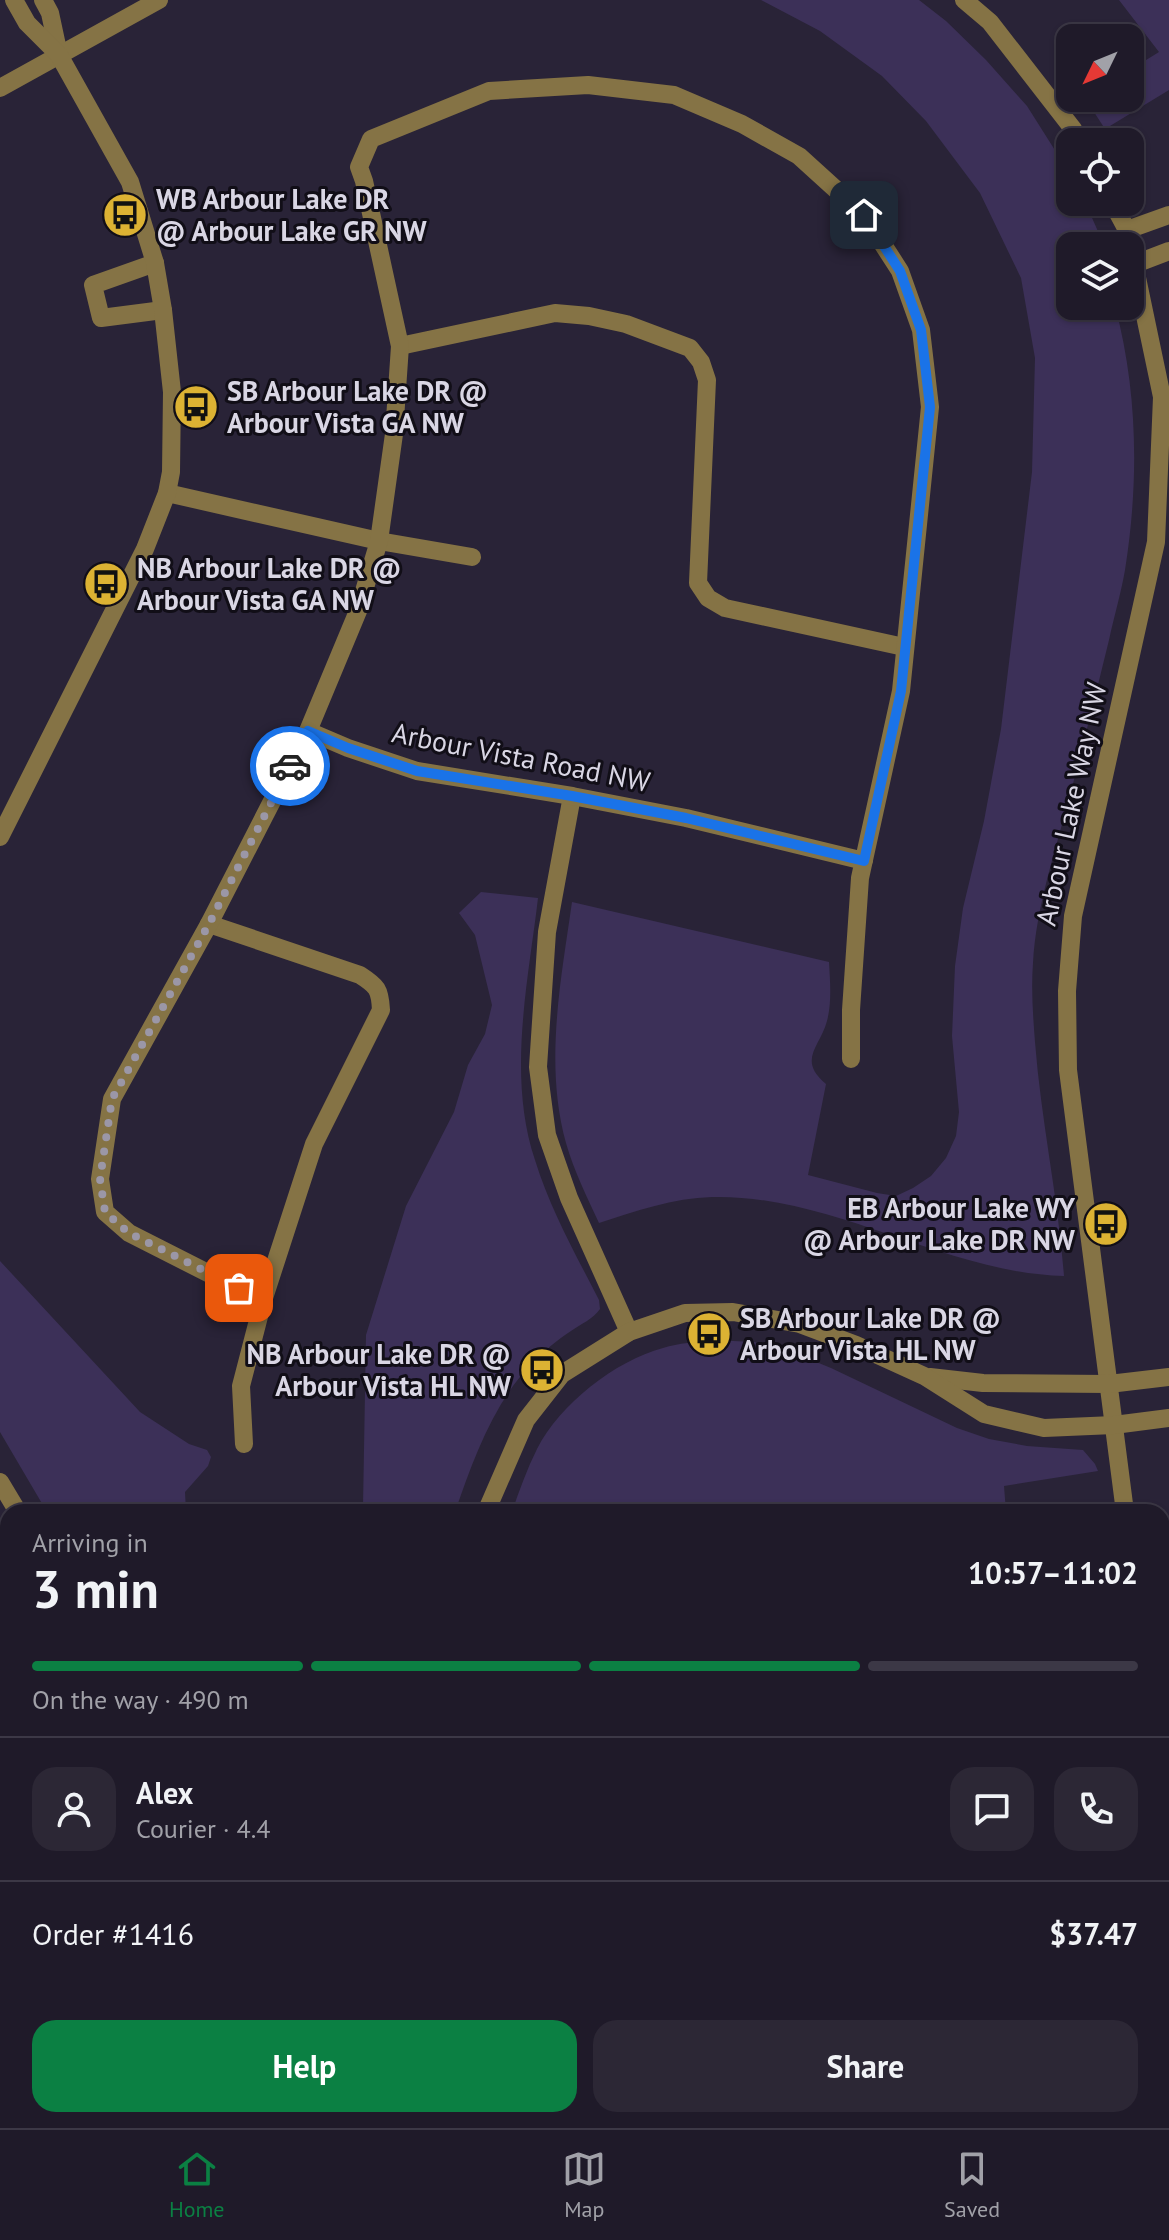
<!DOCTYPE html>
<meta charset="utf-8">
<style>
:root{--surface:#1f1a29;--page:#2c2735;--text:#f1f3f6;--muted:#a1a1a8;--line:#3c3846;--accent:#0b8043}
body{margin:0;font-family:"PT Sans",sans-serif;background:var(--page);color:var(--text);height:100vh;display:flex;flex-direction:column;font-size:30px;white-space:nowrap}
*{box-sizing:border-box;margin:0}
p{font-size:26px;color:var(--muted)}
.icon{flex:none;width:44px;height:44px;fill:none;stroke:currentColor;stroke-width:2;stroke-linecap:round;stroke-linejoin:round}
.map{position:relative;flex:1;overflow:hidden}
.panel{position:absolute;left:0px;top:1504px;width:1170px;height:624px;display:flex;flex-direction:column;background:var(--surface);border-radius:24px 24px 0 0;box-shadow:0 2px 6px #0004,0 0 0 2px var(--line)}
.panel>*{flex:none}
.needle{width:52px;rotate:227deg}
.tools{position:absolute;left:1056px;top:24px;display:grid;gap:16px}
.tools a{display:grid;place-items:center;width:88px;height:88px;border-radius:16px;background:var(--surface);box-shadow:0 2px 6px #0004,0 0 0 2px var(--line);font-size:40px}
.pin{position:absolute;display:grid;place-items:center;width:68px;height:68px;color:#fff;margin:-34px;border-radius:16px;box-shadow:0 4px 12px #0006}
.courier{position:absolute;display:grid;place-items:center;width:80px;height:80px;margin:-40px;border:6px solid #1a73e8;border-radius:50%;background:#fff;color:#222;box-shadow:0 2px 10px #0007}
.headline em{font-style:normal;font-weight:600}
.headline div{display:flex;flex-direction:column-reverse}
.headline{display:flex;align-items:center;justify-content:space-between;height:136px;padding:0 32px}
h1{font-size:52px;font-weight:600;line-height:60px}
.bar{display:grid;grid-template-columns:repeat(4,1fr);gap:12px 8px;align-content:center;height:96px;padding:0 32px}
.bar i{height:10px;border-radius:6px;background:var(--line)}
.bar .active{background:var(--accent)}
.bar p{grid-column:span 4}
.line{display:flex;align-items:center;gap:20px;padding:0 32px;border-top:2px solid var(--line)}
.line div{flex:1}
.round{display:grid;place-items:center;flex:none;width:84px;height:84px;border-radius:24px;background:var(--page)}
.button{display:flex;gap:16px;margin-top:auto;padding:16px 32px}
.button a{flex:1;height:92px;border-radius:24px;background:var(--accent);color:#fff;font-size:32px;font-weight:600;line-height:92px;text-align:center}
.button a+a{background:var(--page);color:var(--text)}
.tabs{display:flex;justify-content:space-around;align-items:center;height:112px;border-top:2px solid var(--line);background:var(--surface);font-size:22px;color:var(--muted)}
.tabs a{display:grid;justify-items:center;gap:4px}
.tabs .active{color:var(--accent)}
.map>svg:first-child{display:block}
.green{fill:#3c3058}
.lines{fill:none;stroke-linecap:round;stroke-linejoin:round}
.minor{stroke:#857345;stroke-width:18}
.done{stroke:#9b97a7;stroke-width:8;stroke-dasharray:0 14.4}
.route{stroke:#1a73e8;stroke-width:10}
.labels{text-anchor:middle;stroke-width:6;stroke-linejoin:round;paint-order:stroke}
.poi-label{font-size:28px;font-weight:bold;fill:#d9d6e4;stroke:#110e17;text-anchor:start}
.street-label{font-size:28px;fill:#d9d6e4;stroke:#110e17}
</style>
<div class="map">
<svg width="1169" height="2128" viewBox="0 0 1169 2128">
<rect width="100%" height="100%" fill="#292337"/>
<g class="green">
<path d="M761 0H919L946 21 986 60 1027 106 1070 174V202H1085L1104 245 1070 246V306H1115C1138 392 1139 482 1125 570 1121 593 1114 617 1109 640 1096 693 1083 746 1069 799 1055 852 1036 908 1033 963 1031 989 1033 1016 1035 1042 1041 1120 1058 1197 1064 1276 944 1273 833 1194 712 1197 673 1198 636 1211 599 1223 587 1197 574 1171 566 1143 544 1064 561 980 572 902L829 962C830 981 832 1002 827 1021 820 1047 797 1060 826 1084L808 1175 877 1193 896 1196 913 1188 931 1176 946 1158 956 1136 959 1112 952 1036 955 966 963 908 984 821 1001 729 1032 472 1035 358 1021 278 980 193 926 121 882 76 820 31Z"/>
<path d="M1119 0H1169V90L1105 129 1085 98H1130V70L1159 52Z"/>
<path d="M481 892 538 898C528 983 507 1076 535 1160 550 1209 576 1255 599 1300L600 1309C593 1319 581 1324 571 1331 557 1340 543 1352 532 1363 493 1404 473 1460 455 1512H355L363 1507 366 1335 406 1206 454 1112 468 1065 485 1034 492 1005 475 935 459 913Z"/>
<path d="M0 1261 140 1412 189 1444 207 1450 211 1457 208 1466 185 1492 186 1512H47L0 1432Z"/>
<path d="M712 1340 754 1342 782 1348 831 1368 957 1428 989 1439 1027 1446 1083 1450 1095 1464 1098 1471 1004 1486 1006 1512H512C519 1491 527 1469 537 1449 560 1404 615 1361 663 1348 679 1343 696 1342 712 1340Z"/>
<path d="M0 1703 8 1710V1833L0 1828Z"/>
</g>
<g class="lines">
<g class="minor">
<path d="M43 0 50 13 59 55"/>
<path d="M964 0 990 22 1073 129 1080 142"/>
<path d="M0 88 159 0"/>
<path d="M1112 202 1127 230 1162 397 1156 542 1073 916 1067 991 1068 1070 1125 1512"/>
<path d="M1127 230 1169 215"/>
<path d="M155 263 93 285 101 318 163 310"/>
<path d="M1135 264 1169 251"/>
<path d="M400 346 555 313 589 316 626 324 690 348 701 362 707 380 698 583 708 598 725 608 904 647"/>
<path d="M167 493 379 541 472 557"/>
<path d="M572 796 547 932 538 1067 547 1135 569 1198 629 1332"/>
<path d="M0 837 145 549 167 493 171 472 172 392 163 310 155 263 130 182 59 55 27 23 14 0"/>
<path d="M209 924 360 975C377 986 380 989 381 1010L314 1144 263 1301 241 1386 244 1444"/>
<path d="M851 1059V1010L860 878 901 691 930 407 921 330 900 271 864 215 799 156 742 124 674 95 588 85 489 91 371 139 359 167 364 181 400 346 394 434 379 541 358 611 308 731 348 748 417 771 572 796 686 818 864 861"/>
<path d="M263 1301 129 1233 105 1212 100 1179 112 1099 209 924 308 731"/>
<path d="M930 1377 983 1383 1109 1384 1169 1377"/>
<path d="M0 1482 18 1512"/>
<path d="M486 1512 526 1420 562 1374 629 1332 685 1313 733 1312 800 1324 856 1345 924 1376 984 1414 1044 1428 1114 1425 1169 1418"/>
<path d="M1162 1669 1169 1683"/>
<path d="M1162 1737 1169 1733"/>
<path d="M0 1964 8 1969"/>
<path d="M1162 2048H1169"/>
<path d="M98 2120 100 2128"/>
<path d="M281 2120V2128"/>
<path d="M676 2120 678 2128"/>
<path d="M442 2128 443 2120"/>
<path d="M957 2128V2120"/>
</g>
</g>
<g class="lines">
<path class="done" d="M239 1288 129 1233 105 1212 100 1179 112 1099 209 924 290 766"/>
<path class="route" d="M290 766 308 731 348 748 417 771 572 796 686 818 864 861 901 691 930 407 921 330 900 271 864 215"/>
</g>
<defs>
<g id="bus-disc" transform="scale(2.3)"><circle r="9.5" fill="#dcb233" stroke="#110e17"/><path d="M-5-6H5V4H4V6H2V4H-2V6H-4V4H-5ZM-3.5-4V0h7V-4ZM-3.5 1.2v1.5H-2V1.2ZM2 1.2v1.5H3.5V1.2Z" fill="#111"/></g>
</defs>
<g fill-rule="evenodd">
<use href="#bus-disc" x="125" y="215"/>
<use href="#bus-disc" x="196" y="407"/>
<use href="#bus-disc" x="106" y="584"/>
<use href="#bus-disc" x="1106" y="1224"/>
<use href="#bus-disc" x="709" y="1334"/>
<use href="#bus-disc" x="542" y="1370"/>
</g>
<g class="labels">
<g class="poi-label">
<text x="156" y="209">WB Arbour Lake DR<tspan x="156" dy="32">@ Arbour Lake GR NW</tspan></text>
<text x="227" y="401">SB Arbour Lake DR @<tspan x="227" dy="32">Arbour Vista GA NW</tspan></text>
<text x="137" y="578">NB Arbour Lake DR @<tspan x="137" dy="32">Arbour Vista GA NW</tspan></text>
<text x="1075" y="1218" text-anchor="end">EB Arbour Lake WY<tspan x="1075" dy="32">@ Arbour Lake DR NW</tspan></text>
<text x="740" y="1328">SB Arbour Lake DR @<tspan x="740" dy="32">Arbour Vista HL NW</tspan></text>
<text x="511" y="1364" text-anchor="end">NB Arbour Lake DR @<tspan x="511" dy="32">Arbour Vista HL NW</tspan></text>
</g>
<g class="street-label">
<text transform="translate(521 757) rotate(11)" y="10">Arbour Vista Road NW</text>
<text transform="translate(1071 804) rotate(-78)" y="10">Arbour Lake Way NW</text>
</g>
</g>
</svg>
<div class="tools">
<a><svg class="needle" viewBox="-14 -14 28 28"><path d="M0-13l5 13h-10z" fill="#e53935"/><path d="M0 13l5-13h-10z" fill="#a1a1a8"/></svg></a>
<a><svg class="icon" aria-label="locate" viewBox="0 0 24 24"><circle cx="12" cy="12" r="6"/><path d="M12 2v4M12 18v4M2 12h4M18 12h4"/></svg></a>
<a><svg class="icon" aria-label="layers" viewBox="0 0 24 24"><path d="M12 4l9 5-9 5-9-5zM3 14l9 5 9-5"/></svg></a>
</div>
<div class="pin" style="left:239px;top:1288px;background:#ea580c"><svg class="icon" aria-label="bag" viewBox="0 0 24 24"><path d="M5 8h14l-1 12H6zM9 8a3 3 0 0 1 6 0"/></svg></div>
<div class="pin" style="left:864px;top:215px;background:#1f2937"><svg class="icon" aria-label="home" viewBox="0 0 24 24"><path d="M3 11l9-7 9 7M6 9v11h12V9"/></svg></div>
<div class="courier" style="left:290px;top:766px"><svg class="icon" aria-label="car" viewBox="0 0 24 24"><path d="M5 17H2v-5l4-1 3-4h7l3 4 3 1v5h-3M9 17h6M6 11h13"/><circle cx="7" cy="17" r="2"/><circle cx="17" cy="17" r="2"/></svg></div>
<section class="panel">
<div class="headline"><div><h1>3 min</h1><p>Arriving in</p></div><em>10:57–11:02</em></div>
<div class="bar"><i class="active"></i><i class="active"></i><i class="active"></i><i></i><p>On the way · 490 m</p></div>
<div class="line" style="height:144px"><a class="round"><svg class="icon" aria-label="person" viewBox="0 0 24 24"><circle cx="12" cy="8" r="4"/><path d="M4 21q1-7 8-7t8 7"/></svg></a><div><b>Alex</b><p>Courier · 4.4</p></div><a class="round"><svg class="icon" aria-label="chat" viewBox="0 0 24 24"><path d="M4 5h16v11H9l-5 4z"/></svg></a><a class="round"><svg class="icon" aria-label="phone" viewBox="0 0 24 24"><path d="M5 4h4l2 5-3 2q2 4 5 5l2-3 5 2v4C11 20 4 13 5 4z"/></svg></a></div>
<div class="line" style="height:104px"><div>Order #1416</div><b>$37.47</b></div>
<div class="button"><a>Help</a><a>Share</a></div>
</section>
</div>
<nav class="tabs">
<a class="active"><svg class="icon" aria-label="home" viewBox="0 0 24 24"><path d="M3 11l9-7 9 7M6 9v11h12V9"/></svg>Home</a>
<a><svg class="icon" aria-label="map" viewBox="0 0 24 24"><path d="M3 6l6-2 6 2 6-2v14l-6 2-6-2-6 2zM9 4v14M15 6v14"/></svg>Map</a>
<a><svg class="icon" aria-label="saved" viewBox="0 0 24 24"><path d="M7 4h10v16l-5-4-5 4z"/></svg>Saved</a>
</nav>
